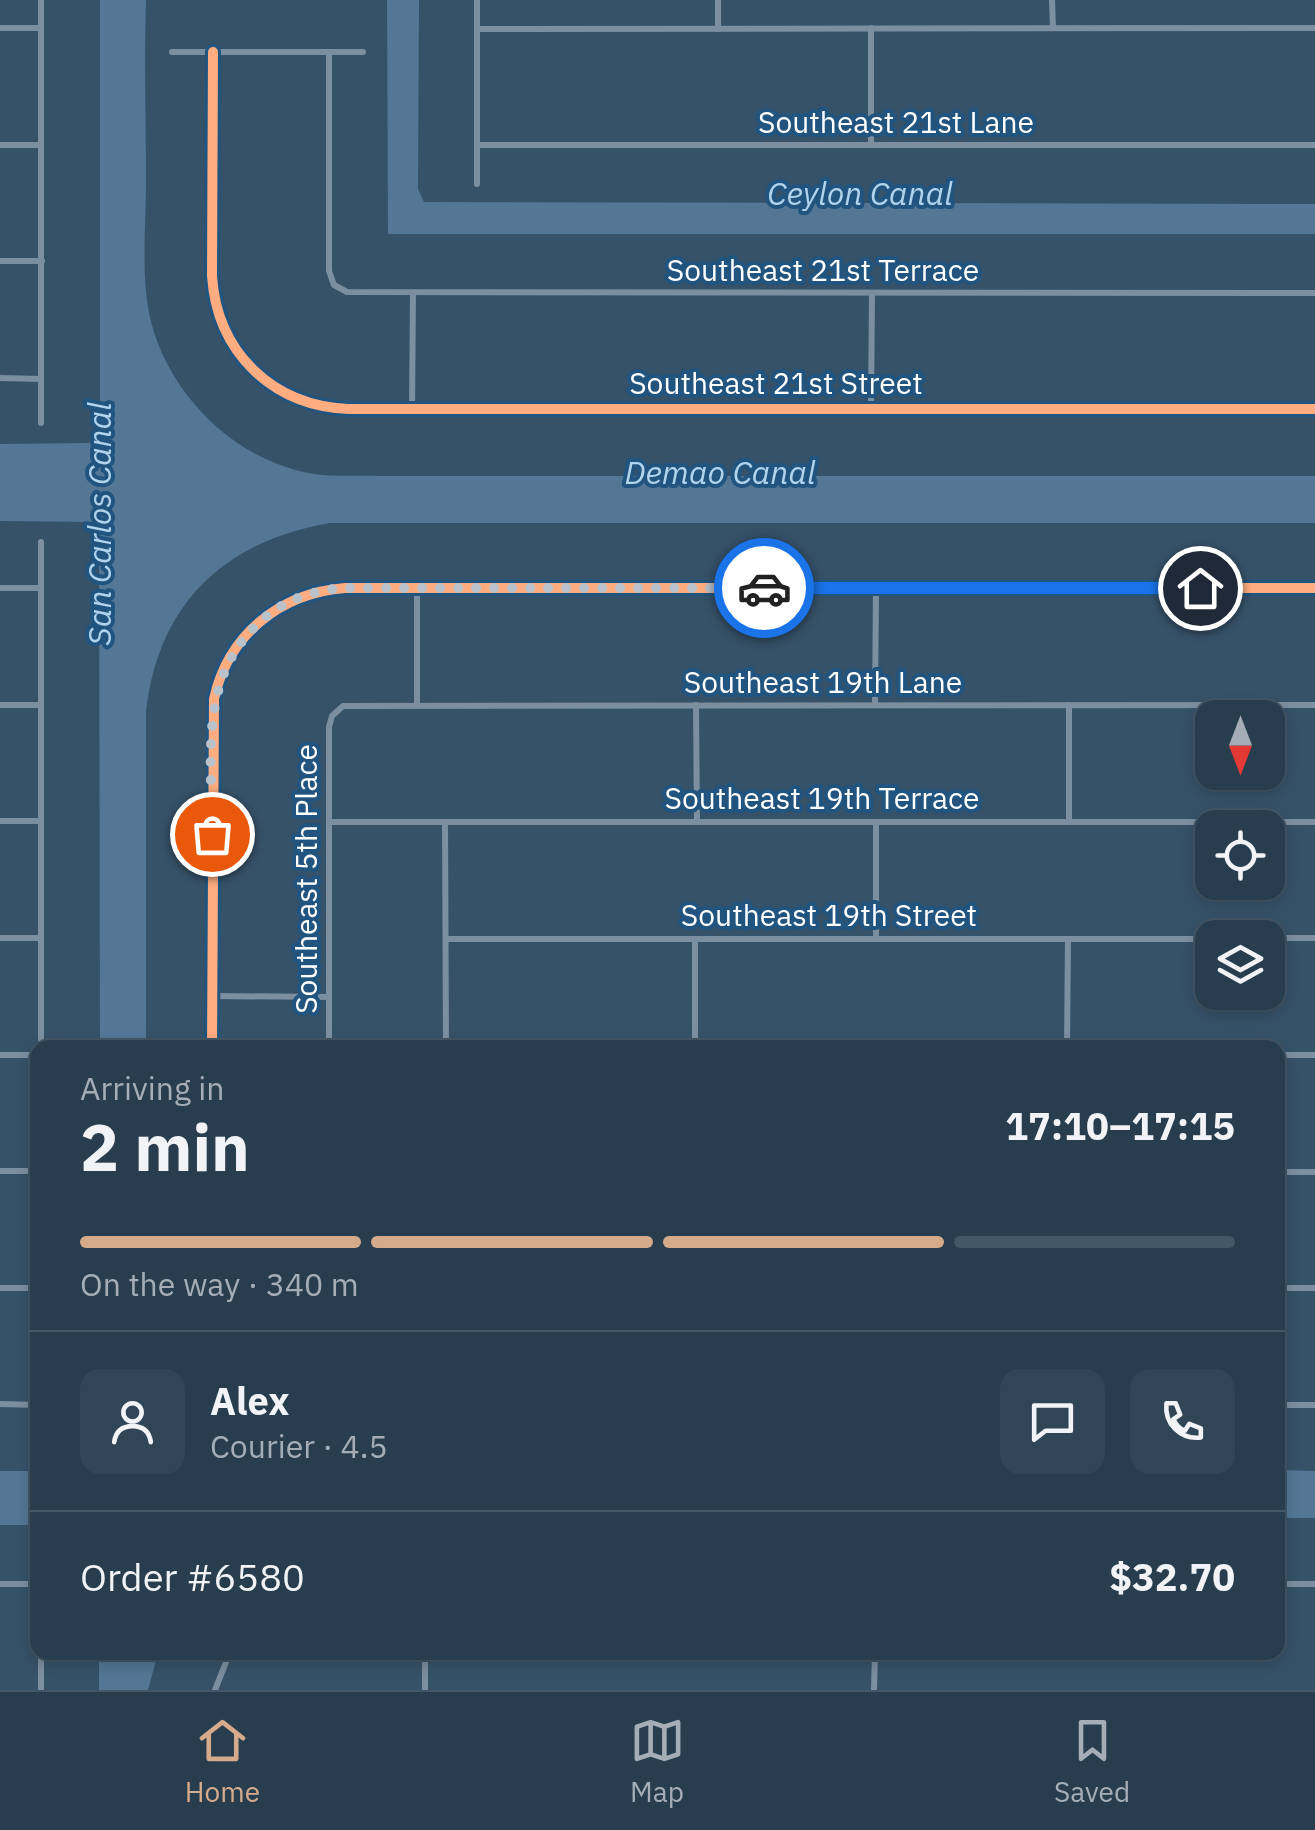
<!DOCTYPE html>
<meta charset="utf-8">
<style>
:root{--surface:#283e4f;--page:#304556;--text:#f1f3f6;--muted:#a5aeb7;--line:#445766;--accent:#d6ab8b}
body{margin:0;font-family:"IBM Plex Sans",sans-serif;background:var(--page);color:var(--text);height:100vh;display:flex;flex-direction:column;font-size:38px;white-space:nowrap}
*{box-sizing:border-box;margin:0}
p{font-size:32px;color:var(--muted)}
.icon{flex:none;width:55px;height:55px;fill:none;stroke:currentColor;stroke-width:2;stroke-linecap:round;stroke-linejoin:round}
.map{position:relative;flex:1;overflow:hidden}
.panel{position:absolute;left:30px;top:1040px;width:1255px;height:620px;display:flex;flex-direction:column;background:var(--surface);border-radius:20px;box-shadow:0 5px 15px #0003,0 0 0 2px var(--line)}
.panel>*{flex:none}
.needle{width:65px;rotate:180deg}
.buttons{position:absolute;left:1195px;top:700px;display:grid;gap:20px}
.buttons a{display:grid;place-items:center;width:90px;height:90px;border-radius:20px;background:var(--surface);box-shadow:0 5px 15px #0003,0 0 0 2px var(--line);font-size:50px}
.pin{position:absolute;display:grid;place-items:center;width:85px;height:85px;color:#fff;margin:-42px;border:5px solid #fff;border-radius:50%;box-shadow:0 2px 10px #0007}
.courier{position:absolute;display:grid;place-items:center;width:100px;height:100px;margin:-50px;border:8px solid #1a73e8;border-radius:50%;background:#fff;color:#222;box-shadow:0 2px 12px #0007}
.head em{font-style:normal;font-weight:700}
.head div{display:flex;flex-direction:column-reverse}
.head{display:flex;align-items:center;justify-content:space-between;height:170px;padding:0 50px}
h1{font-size:65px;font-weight:700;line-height:75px}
.bar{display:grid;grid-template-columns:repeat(4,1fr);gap:15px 10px;align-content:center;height:120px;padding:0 50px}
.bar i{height:12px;border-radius:8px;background:var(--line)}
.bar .selected{background:var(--accent)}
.bar p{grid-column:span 4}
.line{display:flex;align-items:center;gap:25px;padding:0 50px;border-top:2px solid var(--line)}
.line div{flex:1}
.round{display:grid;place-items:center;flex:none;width:105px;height:105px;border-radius:20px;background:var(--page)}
.tabs{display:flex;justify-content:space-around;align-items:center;height:140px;border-top:2px solid var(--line);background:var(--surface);font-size:28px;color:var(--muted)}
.tabs a{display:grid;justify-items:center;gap:5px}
.tabs .selected{color:var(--accent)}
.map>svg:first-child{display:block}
.water{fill:#537795}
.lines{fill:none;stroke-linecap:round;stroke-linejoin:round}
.street{stroke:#7c8fa0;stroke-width:6}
.cycleway-casing{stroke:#21547e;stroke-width:16}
.cycleway{stroke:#ffac80;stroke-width:10}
.done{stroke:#b9c2ca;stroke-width:10;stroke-dasharray:0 18}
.route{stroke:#1a73e8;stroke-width:12}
.labels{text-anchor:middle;stroke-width:8;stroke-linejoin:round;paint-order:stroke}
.street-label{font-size:30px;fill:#fff;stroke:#21547e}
.water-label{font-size:32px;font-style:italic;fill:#b1d4ee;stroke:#21547e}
</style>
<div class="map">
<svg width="1315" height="1690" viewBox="0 0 1315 1690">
<rect width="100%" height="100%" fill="#365269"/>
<g class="water">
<path d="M100 0H146C144 61 146 122 146 183 146 225 141 271 149 313 165 391 233 461 314 474 336 477 360 475 382 476H1315V523H330C225 541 158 603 146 712V1047H100L99 528 93 522 0 521V444L88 443 97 438 100 432Z"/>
<path d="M387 0H419L418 189 424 202 1315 204V234H388Z"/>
<path d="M1278 1470 1315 1471V1518H1278Z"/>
<rect x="0" y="1471" width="37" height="54"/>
<path d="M99 1653H158L148 1690H99Z"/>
</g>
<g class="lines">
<g class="street">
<path d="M477 0V184"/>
<path d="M1052 0 1053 28"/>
<path d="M0 28H41"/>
<path d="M871 28V145"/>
<path d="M477 29 1315 28"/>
<path d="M718 29V0"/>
<path d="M172 52H363"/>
<path d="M213 52 212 276C217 352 272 406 349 409H1315"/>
<path d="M329 52V271L334 285 347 292 1315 293"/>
<path d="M0 145H41"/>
<path d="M477 145H1315"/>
<path d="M0 261H42"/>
<path d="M0 378 41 379"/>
<path d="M412 409 413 293"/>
<path d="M871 409 872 293"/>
<path d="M41 423V0"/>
<path d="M0 588H41"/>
<path d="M417 588V705"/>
<path d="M0 705H41"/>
<path d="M696 705 697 821"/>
<path d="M875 705 876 588"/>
<path d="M0 821H41"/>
<path d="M1069 821V705"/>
<path d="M329 822H1315"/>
<path d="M445 822 446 1048"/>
<path d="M876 823V939"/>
<path d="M0 938H41"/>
<path d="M1268 938H1315"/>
<path d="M446 939H1212"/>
<path d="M695 939V1048"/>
<path d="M212 996 329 997"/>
<path d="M41 1048V542"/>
<path d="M212 1048 214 699C228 635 280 593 345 588H1315"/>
<path d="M329 1048V727L332 716 343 706 1315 705"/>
<path d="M1067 1048 1068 939"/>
<path d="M0 1055H38"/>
<path d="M1278 1055H1315"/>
<path d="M0 1171H38"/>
<path d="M1278 1172H1315"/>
<path d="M0 1288H38"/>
<path d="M1278 1288H1315"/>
<path d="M0 1404 38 1405"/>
<path d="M1278 1405H1315"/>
<path d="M0 1584H38"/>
<path d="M1278 1584H1315"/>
<path d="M41 1652V1690"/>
<path d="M425 1652V1690"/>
<path d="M215 1690 230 1652"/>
<path d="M874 1690 875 1652"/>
</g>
<g class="cycleway-casing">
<g id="cycleway">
<path d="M213 52 212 276C217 352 272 406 349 409H1315"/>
<path d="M212 1048 214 699C228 635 280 593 345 588H1315"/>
</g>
</g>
<use href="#cycleway" class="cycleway"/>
</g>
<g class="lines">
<path class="done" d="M212 834C212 759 198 677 260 622 283 600 314 590 345 588H764"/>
<path class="route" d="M764 588H1200"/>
</g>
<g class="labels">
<g class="street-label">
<text x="896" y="133">Southeast 21st Lane</text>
<text x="823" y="281">Southeast 21st Terrace</text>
<text x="776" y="394">Southeast 21st Street</text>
<text x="823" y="693">Southeast 19th Lane</text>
<text x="822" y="809">Southeast 19th Terrace</text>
<text transform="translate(307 879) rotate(-90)" y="10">Southeast 5th Place</text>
<text x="829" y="926">Southeast 19th Street</text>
</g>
<g class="water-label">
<text x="860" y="205">Ceylon Canal</text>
<text x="720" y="484">Demao Canal</text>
<text transform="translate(100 524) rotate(-90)" y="11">San Carlos Canal</text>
</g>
</g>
</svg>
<div class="buttons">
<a><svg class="needle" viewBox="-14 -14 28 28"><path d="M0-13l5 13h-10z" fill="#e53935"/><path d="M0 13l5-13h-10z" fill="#a5aeb7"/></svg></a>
<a><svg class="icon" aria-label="locate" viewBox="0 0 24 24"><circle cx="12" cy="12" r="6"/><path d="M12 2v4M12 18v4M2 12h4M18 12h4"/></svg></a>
<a><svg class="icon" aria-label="layers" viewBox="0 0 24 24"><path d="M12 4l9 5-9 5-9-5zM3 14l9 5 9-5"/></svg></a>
</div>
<div class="pin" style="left:212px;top:834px;background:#ea580c"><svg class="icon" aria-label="bag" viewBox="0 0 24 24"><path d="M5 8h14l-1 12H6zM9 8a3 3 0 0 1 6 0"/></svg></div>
<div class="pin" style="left:1200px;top:588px;background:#1f2937"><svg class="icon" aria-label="home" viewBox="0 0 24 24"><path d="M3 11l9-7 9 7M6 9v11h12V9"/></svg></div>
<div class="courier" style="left:764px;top:588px"><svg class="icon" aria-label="car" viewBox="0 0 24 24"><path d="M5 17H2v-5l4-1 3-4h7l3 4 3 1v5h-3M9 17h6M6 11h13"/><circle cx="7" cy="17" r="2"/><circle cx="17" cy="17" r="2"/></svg></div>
<section class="panel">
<div class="head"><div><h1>2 min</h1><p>Arriving in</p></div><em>17:10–17:15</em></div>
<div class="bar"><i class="selected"></i><i class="selected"></i><i class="selected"></i><i></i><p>On the way · 340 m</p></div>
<div class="line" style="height:180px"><a class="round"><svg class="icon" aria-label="person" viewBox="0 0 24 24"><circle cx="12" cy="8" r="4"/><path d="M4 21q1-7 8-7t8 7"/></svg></a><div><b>Alex</b><p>Courier · 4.5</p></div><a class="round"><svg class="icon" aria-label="chat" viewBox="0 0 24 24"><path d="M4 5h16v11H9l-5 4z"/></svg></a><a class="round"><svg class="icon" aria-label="phone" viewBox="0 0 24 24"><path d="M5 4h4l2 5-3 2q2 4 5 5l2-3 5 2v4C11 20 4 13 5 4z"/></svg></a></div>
<div class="line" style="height:130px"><div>Order #6580</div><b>$32.70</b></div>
</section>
</div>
<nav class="tabs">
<a class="selected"><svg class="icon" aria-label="home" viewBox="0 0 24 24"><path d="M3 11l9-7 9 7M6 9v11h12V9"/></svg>Home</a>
<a><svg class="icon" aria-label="map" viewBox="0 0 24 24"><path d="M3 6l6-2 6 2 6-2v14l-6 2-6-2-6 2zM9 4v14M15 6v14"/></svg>Map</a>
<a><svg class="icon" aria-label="saved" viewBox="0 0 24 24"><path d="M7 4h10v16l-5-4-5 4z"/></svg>Saved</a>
</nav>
